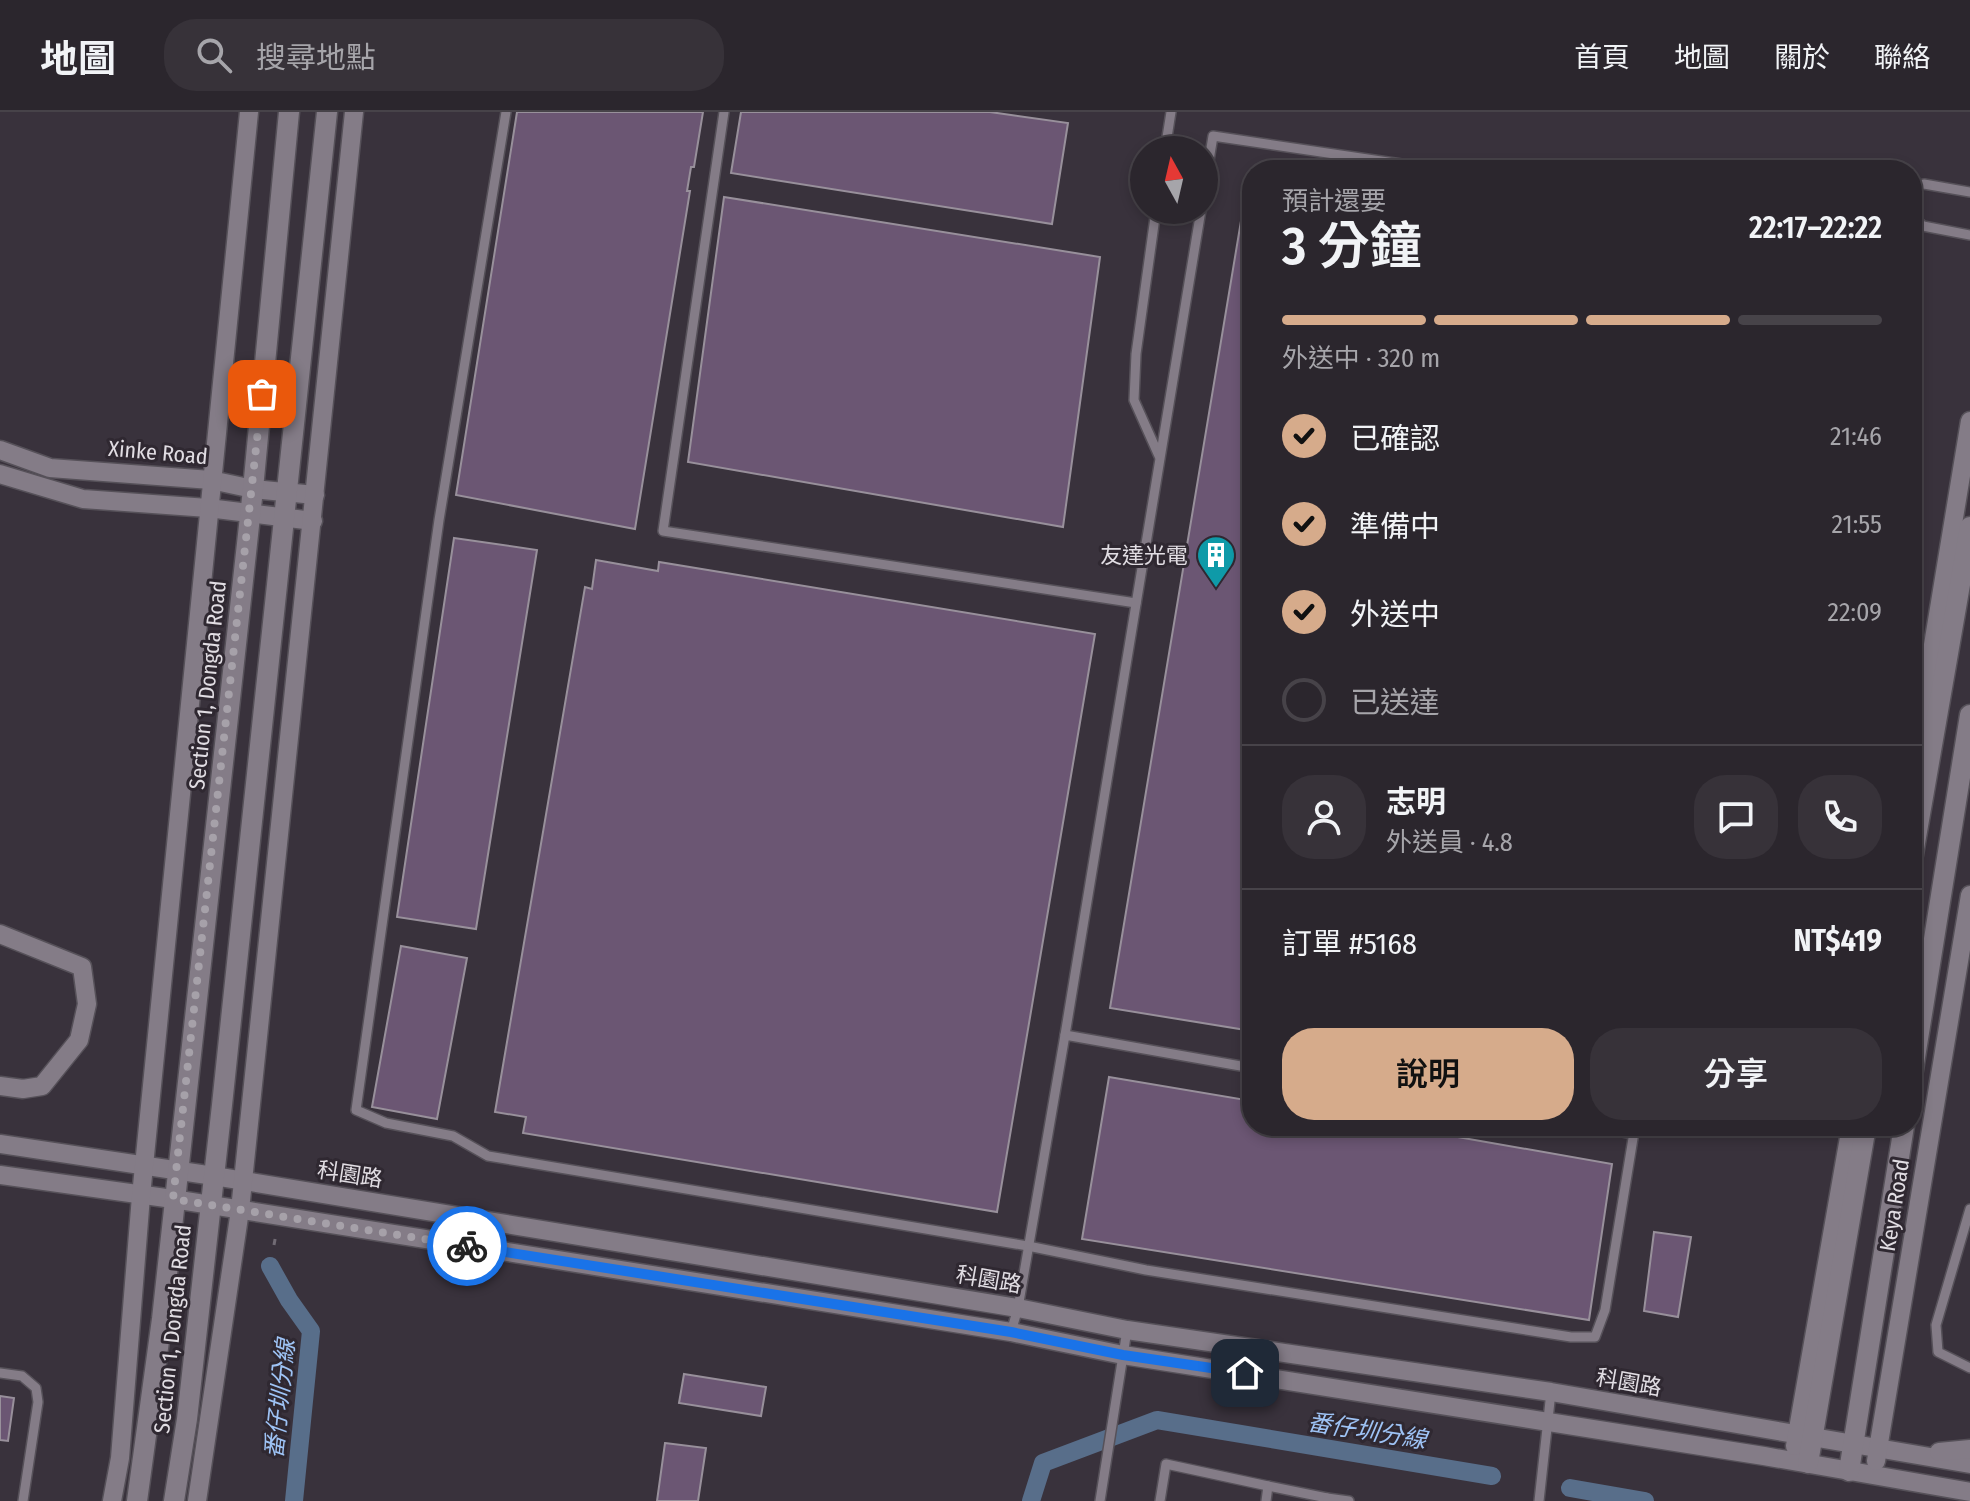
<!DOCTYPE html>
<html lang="zh-TW">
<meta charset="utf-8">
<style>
:root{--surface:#2b262d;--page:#373239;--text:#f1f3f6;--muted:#a6a5aa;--line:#474349;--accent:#d6ab8b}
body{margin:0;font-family:"Fira Sans Condensed","Noto Sans TC",sans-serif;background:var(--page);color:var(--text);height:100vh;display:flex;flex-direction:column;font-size:30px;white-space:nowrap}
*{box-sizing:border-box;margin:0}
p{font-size:26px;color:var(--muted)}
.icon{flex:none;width:44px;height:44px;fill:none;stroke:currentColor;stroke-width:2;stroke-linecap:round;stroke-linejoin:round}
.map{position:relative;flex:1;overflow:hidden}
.details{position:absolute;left:1242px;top:48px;width:680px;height:976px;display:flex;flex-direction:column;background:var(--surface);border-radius:32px;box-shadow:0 4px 12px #0003,0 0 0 2px var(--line)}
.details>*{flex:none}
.needle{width:52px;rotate:352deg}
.fabs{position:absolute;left:1130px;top:24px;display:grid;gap:16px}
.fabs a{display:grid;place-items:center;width:88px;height:88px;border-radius:50%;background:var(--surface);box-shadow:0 4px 12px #0003,0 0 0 2px var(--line);font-size:40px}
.pin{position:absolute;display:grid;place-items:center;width:68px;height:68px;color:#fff;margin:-34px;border-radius:16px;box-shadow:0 4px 12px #0006}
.courier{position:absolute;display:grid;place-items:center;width:80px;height:80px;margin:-40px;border:6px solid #1a73e8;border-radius:50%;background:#fff;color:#222;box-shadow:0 2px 10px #0007}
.overview em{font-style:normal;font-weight:600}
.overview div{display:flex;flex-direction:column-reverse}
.overview{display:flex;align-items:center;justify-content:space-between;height:136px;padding:0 40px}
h1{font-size:52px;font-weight:600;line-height:60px}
.bar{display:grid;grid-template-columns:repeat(4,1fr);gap:12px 8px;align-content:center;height:96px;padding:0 40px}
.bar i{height:10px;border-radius:6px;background:var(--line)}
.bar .selected{background:var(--accent)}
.bar p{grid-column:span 4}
.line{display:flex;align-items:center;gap:20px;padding:0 40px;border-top:2px solid var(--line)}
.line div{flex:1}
.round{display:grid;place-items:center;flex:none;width:84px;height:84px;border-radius:32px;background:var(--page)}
ol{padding:0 40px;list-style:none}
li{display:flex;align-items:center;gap:24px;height:88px}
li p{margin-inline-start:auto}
li .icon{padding:8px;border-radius:50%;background:var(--accent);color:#111;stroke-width:4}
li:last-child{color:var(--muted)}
li i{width:44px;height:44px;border:4px solid var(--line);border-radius:50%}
.button{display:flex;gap:16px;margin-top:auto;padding:16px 40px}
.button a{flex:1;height:92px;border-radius:32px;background:var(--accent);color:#111;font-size:32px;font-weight:600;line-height:92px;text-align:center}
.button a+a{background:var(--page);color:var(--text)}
header{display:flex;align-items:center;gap:48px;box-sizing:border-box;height:112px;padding:0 40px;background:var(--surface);border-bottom:2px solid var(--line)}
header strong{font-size:38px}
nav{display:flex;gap:44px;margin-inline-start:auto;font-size:28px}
.search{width:560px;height:72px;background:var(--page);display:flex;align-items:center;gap:20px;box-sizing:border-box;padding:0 28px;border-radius:32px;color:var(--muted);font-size:30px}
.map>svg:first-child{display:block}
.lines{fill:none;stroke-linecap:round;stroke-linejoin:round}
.canal{stroke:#586e8a;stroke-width:18}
.building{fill:#6b5673;stroke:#98909b;stroke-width:2}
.service-casing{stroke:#565159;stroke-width:12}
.minor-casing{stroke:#565159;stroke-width:21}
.tertiary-casing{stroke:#565159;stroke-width:23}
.path{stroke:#716b74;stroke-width:3;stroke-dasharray:6 6;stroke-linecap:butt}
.service{stroke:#847c87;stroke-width:9}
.minor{stroke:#847c87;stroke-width:18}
.tertiary{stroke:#847c87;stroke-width:20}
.done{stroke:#a6a1a9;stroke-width:8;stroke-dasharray:0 14.4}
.route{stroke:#1a73e8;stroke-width:10}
.labels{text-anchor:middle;stroke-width:6;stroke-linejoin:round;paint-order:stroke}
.street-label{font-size:22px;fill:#e1dde3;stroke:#2f2831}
.poi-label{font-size:22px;fill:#e1dde3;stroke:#2f2831;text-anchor:end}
.water-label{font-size:24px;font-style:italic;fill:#9ec3f5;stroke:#2f2831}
</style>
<header>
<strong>地圖</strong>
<div class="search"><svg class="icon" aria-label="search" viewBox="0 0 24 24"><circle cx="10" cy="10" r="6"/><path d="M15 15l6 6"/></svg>搜尋地點</div>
<nav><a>首頁</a><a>地圖</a><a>關於</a><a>聯絡</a></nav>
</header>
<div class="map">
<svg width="1970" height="1389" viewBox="0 0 1970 1389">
<rect width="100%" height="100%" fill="#39323c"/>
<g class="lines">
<g class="canal">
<path d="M270 1154 289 1188 311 1219 294 1389"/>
<path d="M1570 1376 1645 1389"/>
<path d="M1031 1389 1043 1351 1157 1308 1492 1364"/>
</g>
</g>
<g class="building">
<path d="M517 0H703L694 55H691L687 79H690L635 417 456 383Z"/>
<path d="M741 0H990L1068 11 1052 112 731 61Z"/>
<path d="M724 85 1100 145 1063 415 688 350Z"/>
<path d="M1245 85 1252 86V919L1110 896Z"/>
<path d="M454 426 537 438 476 817 397 805Z"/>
<path d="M596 448 658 459 659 450 1095 522 997 1100 523 1021 526 1005 495 1000 585 475 592 477Z"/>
<path d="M401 834 467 846 437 1007 372 995Z"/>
<path d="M1109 965 1252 989V1014H1395L1612 1052 1589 1208 1082 1127Z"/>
<path d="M1654 1120 1691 1125 1678 1205 1644 1199Z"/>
<path d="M684 1262 766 1275 761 1304 679 1291Z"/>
<path d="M0 1284 14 1286 8 1329 0 1328Z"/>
<path d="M665 1331 706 1336 698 1389H657Z"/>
</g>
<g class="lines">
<g class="service-casing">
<g id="service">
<path d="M506 0 439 408 356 998 386 1011 453 1024 488 1044 1028 1134 1146 1158 1571 1225H1595L1605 1198 1635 1014"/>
<path d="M724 0 663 419 1136 491"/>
<path d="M1165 38 1171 0"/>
<path d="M1912 76 1924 72 1970 80"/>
<path d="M1204 79 1213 24 1442 58"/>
<path d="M1156 98 1136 242 1134 288 1159 344"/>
<path d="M1912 104 1923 114 1970 123"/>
<path d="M1065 923 1201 98"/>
<path d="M1589 1014 1634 1022"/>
<path d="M1970 1097 1936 1213 1938 1240 1970 1256"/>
<path d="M1011 1220 1018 1196 1065 923 1252 956"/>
<path d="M0 1261 22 1264 36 1276 38 1290 23 1389"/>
<path d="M1268 1374 1327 1386 1326 1389"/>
<path d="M1327 1386 1349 1389"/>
<path d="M1100 1389 1127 1218"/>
<path d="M1160 1389 1166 1352 1268 1374 1266 1389"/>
<path d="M1539 1389 1551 1280"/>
</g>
</g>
<g class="minor-casing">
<g id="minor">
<path d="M0 338 50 356 211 368 253 377 315 383"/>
<path d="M0 362 83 387 208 396 313 409"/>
<path d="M1912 660 1970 309"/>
<path d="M0 822 82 855 87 892 79 928 42 974 23 977 0 974"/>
<path d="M0 1032 214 1064 1018 1196 1127 1218 1551 1280 1970 1352"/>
<path d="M0 1063 173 1087 1011 1220 1123 1243 1764 1344 1970 1380"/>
<path d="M1795 1334 1851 1014"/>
<path d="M1939 1340 1970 1337"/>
<path d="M1876 1349 1970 783"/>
<path d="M112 1389 120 1346 141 1084 249 0"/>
<path d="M197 1389 240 1098 354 0"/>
</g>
</g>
<g class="tertiary-casing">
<g id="tertiary">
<path d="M1912 748 1970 415"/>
<path d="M1912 964 1970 603"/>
<path d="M1808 1351 1866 1014"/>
<path d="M1849 1359 1904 1014"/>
<path d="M137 1389 162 1207 253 377 289 0"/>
<path d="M174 1389 187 1307 222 993 327 0"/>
</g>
</g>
<path class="path" d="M274 1133 276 1122"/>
<use href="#service" class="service"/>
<use href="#minor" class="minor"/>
<use href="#tertiary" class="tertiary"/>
</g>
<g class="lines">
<path class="done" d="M262 282 173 1087 467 1134"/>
<path class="route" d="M467 1134 1011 1220 1123 1243 1245 1261"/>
</g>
<defs>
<g id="building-pin" transform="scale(2)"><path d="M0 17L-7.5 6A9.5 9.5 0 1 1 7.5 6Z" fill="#0f9aa8" stroke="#2f2831"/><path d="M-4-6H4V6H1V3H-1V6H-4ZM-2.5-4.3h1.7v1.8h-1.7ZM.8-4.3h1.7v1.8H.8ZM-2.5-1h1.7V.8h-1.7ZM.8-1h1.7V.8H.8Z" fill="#fff"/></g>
</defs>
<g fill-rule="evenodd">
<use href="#building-pin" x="1216" y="443"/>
</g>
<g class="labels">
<g class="street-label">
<text transform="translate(158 340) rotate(5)" y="8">Xinke Road</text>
<text transform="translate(207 573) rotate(-84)" y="8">Section 1, Dongda Road</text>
<text transform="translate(350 1062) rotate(9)" y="8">科園路</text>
<text transform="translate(1894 1093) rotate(-81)" y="8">Keya Road</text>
<text transform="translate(989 1167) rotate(10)" y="8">科園路</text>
<text transform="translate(172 1217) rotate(-84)" y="8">Section 1, Dongda Road</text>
<text transform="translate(1629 1270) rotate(10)" y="8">科園路</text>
</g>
<g class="poi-label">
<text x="1188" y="451">友達光電</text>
</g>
<g class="water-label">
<text transform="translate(280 1287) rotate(-84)" y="8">番仔圳分線</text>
<text transform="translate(1367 1319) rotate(9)" y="8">番仔圳分線</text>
</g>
</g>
</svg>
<div class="fabs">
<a><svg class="needle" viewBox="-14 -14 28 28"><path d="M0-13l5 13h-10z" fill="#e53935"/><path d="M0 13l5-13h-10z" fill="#a6a5aa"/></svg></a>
</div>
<div class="pin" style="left:262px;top:282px;background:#ea580c"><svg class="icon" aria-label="bag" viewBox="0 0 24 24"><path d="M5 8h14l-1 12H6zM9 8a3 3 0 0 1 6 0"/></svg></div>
<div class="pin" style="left:1245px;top:1261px;background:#1f2937"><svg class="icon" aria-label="home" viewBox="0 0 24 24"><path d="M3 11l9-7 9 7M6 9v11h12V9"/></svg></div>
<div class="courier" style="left:467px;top:1134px"><svg class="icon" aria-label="bike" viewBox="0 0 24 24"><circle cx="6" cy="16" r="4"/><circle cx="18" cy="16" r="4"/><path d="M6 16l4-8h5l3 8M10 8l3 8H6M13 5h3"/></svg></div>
<section class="details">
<div class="overview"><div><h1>3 分鐘</h1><p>預計還要</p></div><em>22:17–22:22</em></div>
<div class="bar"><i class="selected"></i><i class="selected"></i><i class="selected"></i><i></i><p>外送中 · 320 m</p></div>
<ol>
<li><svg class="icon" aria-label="check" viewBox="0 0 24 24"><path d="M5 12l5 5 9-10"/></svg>已確認<p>21:46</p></li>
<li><svg class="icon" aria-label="check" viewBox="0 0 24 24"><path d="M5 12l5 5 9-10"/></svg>準備中<p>21:55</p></li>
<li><svg class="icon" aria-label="check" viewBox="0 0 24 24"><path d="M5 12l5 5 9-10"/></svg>外送中<p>22:09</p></li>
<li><i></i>已送達</li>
</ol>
<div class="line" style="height:144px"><a class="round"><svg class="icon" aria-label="person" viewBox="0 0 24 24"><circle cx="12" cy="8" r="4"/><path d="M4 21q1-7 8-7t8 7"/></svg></a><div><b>志明</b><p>外送員 · 4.8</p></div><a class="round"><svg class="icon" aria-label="chat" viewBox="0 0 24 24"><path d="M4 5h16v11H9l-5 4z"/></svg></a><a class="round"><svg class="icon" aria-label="phone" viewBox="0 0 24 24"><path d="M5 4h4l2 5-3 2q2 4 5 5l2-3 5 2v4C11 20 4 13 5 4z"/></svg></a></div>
<div class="line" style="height:104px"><div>訂單 #5168</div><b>NT$419</b></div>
<div class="button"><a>說明</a><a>分享</a></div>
</section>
</div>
